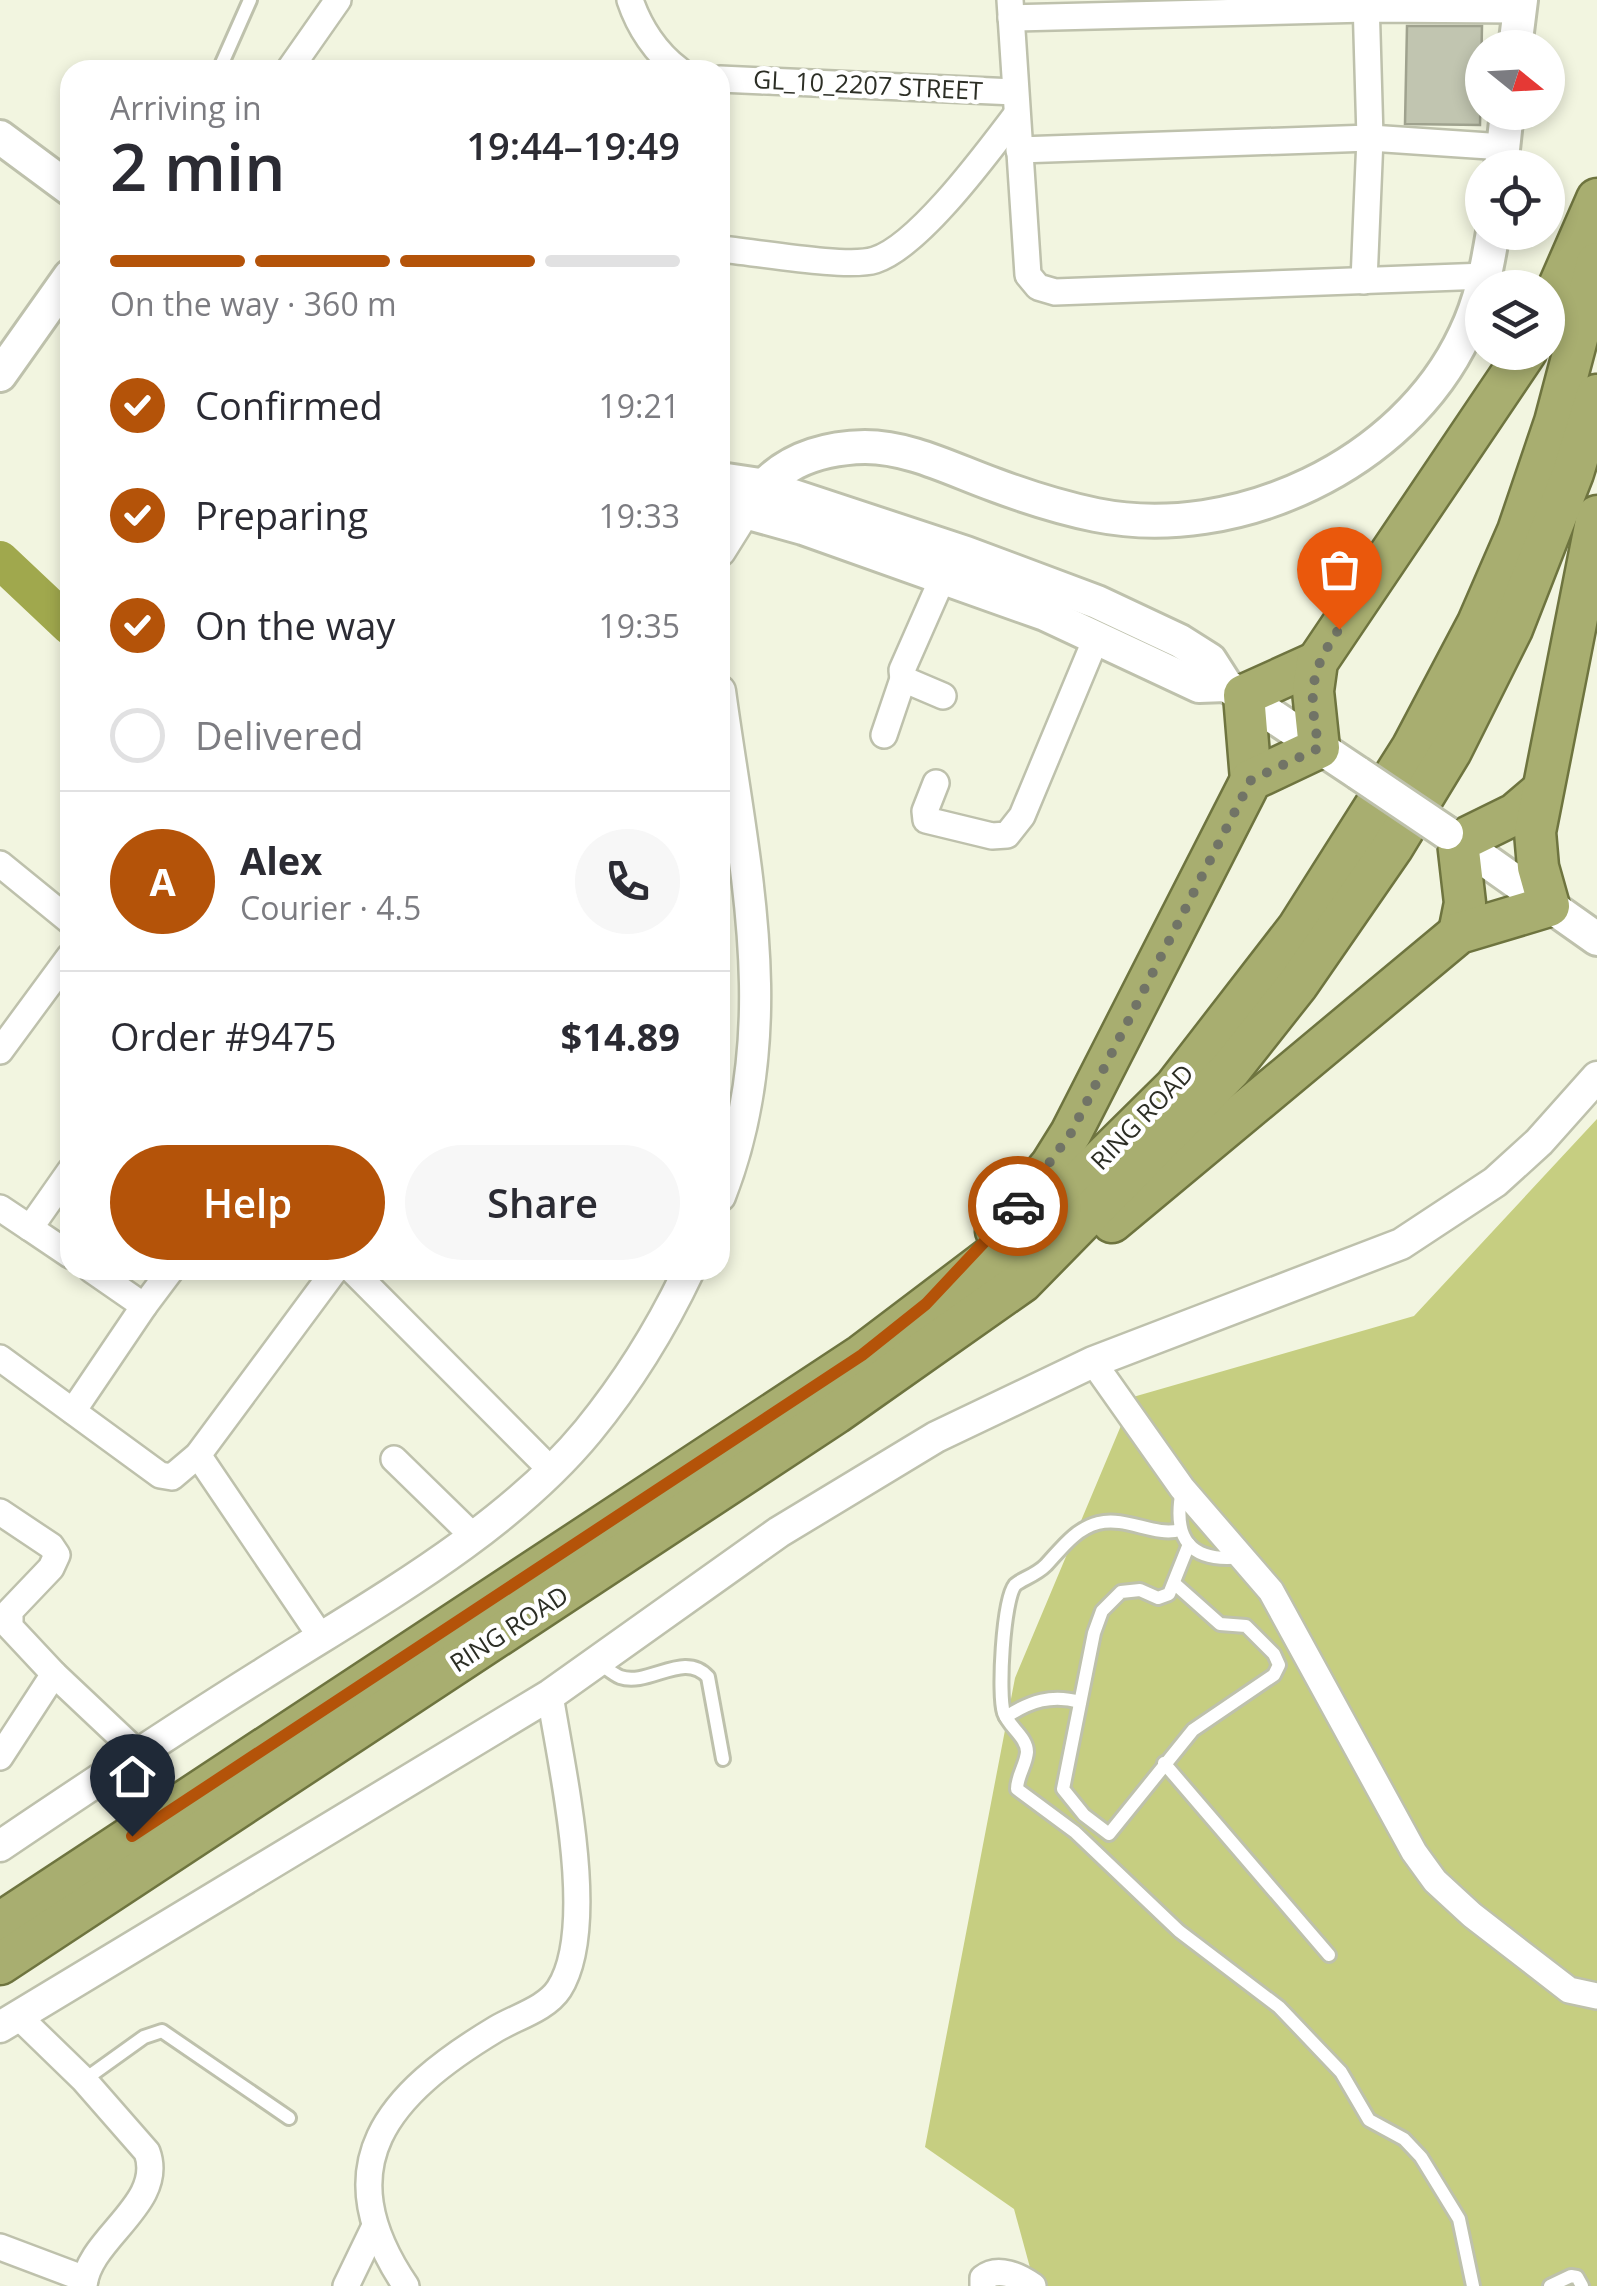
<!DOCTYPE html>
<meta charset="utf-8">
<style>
:root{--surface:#fff;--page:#f7f7f7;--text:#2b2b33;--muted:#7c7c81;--line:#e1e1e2;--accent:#b45309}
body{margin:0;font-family:"Open Sans",sans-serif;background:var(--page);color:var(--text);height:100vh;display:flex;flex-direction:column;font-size:38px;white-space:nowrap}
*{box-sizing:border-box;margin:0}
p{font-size:32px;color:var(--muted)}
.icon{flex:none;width:55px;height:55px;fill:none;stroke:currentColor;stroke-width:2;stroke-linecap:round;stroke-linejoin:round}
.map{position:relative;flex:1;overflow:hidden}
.details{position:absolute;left:60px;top:60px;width:670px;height:1220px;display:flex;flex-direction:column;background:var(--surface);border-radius:30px;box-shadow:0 5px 15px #0003}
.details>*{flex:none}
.needle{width:65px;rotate:108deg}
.controls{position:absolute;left:1465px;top:30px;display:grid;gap:20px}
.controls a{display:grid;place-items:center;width:100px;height:100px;border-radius:50%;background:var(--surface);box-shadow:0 5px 15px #0003;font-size:50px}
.pin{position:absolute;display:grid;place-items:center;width:85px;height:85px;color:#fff;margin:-102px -42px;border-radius:50% 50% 50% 0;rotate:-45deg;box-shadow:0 0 10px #0007}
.pin .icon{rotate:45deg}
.courier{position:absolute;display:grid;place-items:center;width:100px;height:100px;margin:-50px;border:8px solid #b45309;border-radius:50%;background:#fff;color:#222;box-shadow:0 2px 12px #0007}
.overview em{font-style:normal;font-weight:600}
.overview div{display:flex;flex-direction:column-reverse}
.overview{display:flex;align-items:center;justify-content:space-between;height:170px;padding:0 50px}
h1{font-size:65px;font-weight:600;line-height:75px}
.bar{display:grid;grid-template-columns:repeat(4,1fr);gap:15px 10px;align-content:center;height:120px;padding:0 50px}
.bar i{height:12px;border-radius:8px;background:var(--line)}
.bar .active{background:var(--accent)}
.bar p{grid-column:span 4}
.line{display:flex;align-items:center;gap:25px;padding:0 50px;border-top:2px solid var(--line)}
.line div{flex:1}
.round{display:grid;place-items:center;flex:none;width:105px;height:105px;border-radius:52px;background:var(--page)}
ol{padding:0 50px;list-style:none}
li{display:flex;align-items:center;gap:30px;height:110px}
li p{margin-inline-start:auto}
li .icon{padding:10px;border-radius:50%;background:var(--accent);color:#fff;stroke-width:4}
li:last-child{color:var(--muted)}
li i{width:55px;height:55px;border:5px solid var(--line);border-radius:50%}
.action{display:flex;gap:20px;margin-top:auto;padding:20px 50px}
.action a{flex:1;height:115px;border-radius:60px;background:var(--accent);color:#fff;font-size:40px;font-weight:600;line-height:115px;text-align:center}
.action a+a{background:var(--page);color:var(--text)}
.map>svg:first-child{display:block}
.green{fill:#c6ce81}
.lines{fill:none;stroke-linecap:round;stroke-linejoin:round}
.river{stroke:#a0a84d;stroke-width:38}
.building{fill:#c1c5b0;stroke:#9fa28e;stroke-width:2.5}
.service-casing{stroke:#bec1ac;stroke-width:18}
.minor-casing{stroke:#bec1ac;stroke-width:30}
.tertiary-casing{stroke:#bec1ac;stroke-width:35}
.secondary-casing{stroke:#bec1ac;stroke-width:38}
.trunk-casing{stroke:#6e743f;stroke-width:45}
.service{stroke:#fff;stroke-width:12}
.minor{stroke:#fff;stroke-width:25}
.tertiary{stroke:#fff;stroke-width:30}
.secondary{stroke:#fff;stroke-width:32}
.trunk{stroke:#a8ae70;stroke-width:40}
.secondary-bridge-casing{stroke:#bec1ac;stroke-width:38;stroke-linecap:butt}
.secondary-bridge{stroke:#fff;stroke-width:32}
.done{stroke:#717466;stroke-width:10;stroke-dasharray:0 18}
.route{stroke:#b45309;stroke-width:12}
.labels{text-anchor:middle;stroke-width:9;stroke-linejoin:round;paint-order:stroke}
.street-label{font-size:25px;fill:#2c2e25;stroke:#fff}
</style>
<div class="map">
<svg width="1597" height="2286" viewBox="0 0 1597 2286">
<rect width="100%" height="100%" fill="#f2f5e0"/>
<path class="green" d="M1597 1119V2286H1035L1014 2209 925 2147 1015 1678 1133 1397 1414 1316Z"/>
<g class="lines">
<path class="river" d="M0 560 70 626"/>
</g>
<path class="building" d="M1407 26H1482L1480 125 1405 124Z"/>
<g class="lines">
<g class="service-casing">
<g id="service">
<path d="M219 70 250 0"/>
<path d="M1182 1490C1172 1540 1191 1563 1242 1557"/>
<path d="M1180 1530C1154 1537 1127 1516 1098 1523 1075 1529 1061 1549 1046 1565 1035 1576 1021 1579 1015 1585 1003 1600 998 1695 1004 1713 1009 1727 1027 1737 1027 1752 1026 1765 1017 1776 1017 1789L1075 1832 1179 1931 1279 2007 1341 2072 1369 2120 1404 2139 1421 2157 1459 2219 1473 2286"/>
<path d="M1175 1584 1220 1624 1246 1626 1274 1654 1279 1665 1274 1675 1193 1730 1109 1834 1084 1815 1063 1789 1094 1633 1102 1611 1121 1592 1140 1590 1158 1598 1169 1594 1189 1544"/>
<path d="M599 1663C605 1667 613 1674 620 1677 649 1687 684 1650 708 1677L723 1759"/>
<path d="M1006 1717C1030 1701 1052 1694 1080 1702"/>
<path d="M1164 1763 1329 1955"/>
<path d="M84 2080 144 2037 162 2031 289 2118"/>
<path d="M1550 2286 1571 2276 1577 2277 1582 2286"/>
</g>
</g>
<g class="minor-casing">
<g id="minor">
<path d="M630 0C639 27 656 53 679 70"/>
<path d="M1010 0 1028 275 1038 287 1055 292 1486 276"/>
<path d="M1011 18 1366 9 1519 10"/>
<path d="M289 70 338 0"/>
<path d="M720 79 1015 92"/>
<path d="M1019 150 1370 138 1504 147"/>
<path d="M720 249C755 252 847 269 875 260 919 246 987 153 1016 115"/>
<path d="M1364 281 1370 138 1366 0"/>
<path d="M943 696 903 679 902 670 943 577"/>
<path d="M884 735 903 679"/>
<path d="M936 783 925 811 926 820 992 836 1007 835 1022 816 1097 636"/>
<path d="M0 864 70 921"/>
<path d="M0 1051 70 956"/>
<path d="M70 1171 30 1228 70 1255"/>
<path d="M0 1208 30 1228"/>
<path d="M352 1270 551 1470"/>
<path d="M144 1306 171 1270"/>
<path d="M0 1358 160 1475 172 1477 198 1455 335 1270"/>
<path d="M1093 1362 1182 1488 1271 1591 1414 1852 1435 1881 1472 1915 1569 1990 1597 1996"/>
<path d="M73 1411 144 1306 92 1270"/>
<path d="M198 1455 321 1637"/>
<path d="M394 1459 473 1536"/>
<path d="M0 1512 51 1546 57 1555 51 1568 10 1611V1627L54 1674 0 1757"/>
<path d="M54 1674 140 1755"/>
<path d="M18 2016 84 2080 147 2152C166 2204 88 2238 84 2286"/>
<path d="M0 2247 85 2279"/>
<path d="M346 2286 374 2228"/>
<path d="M406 2286C324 2165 388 2094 496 2029 516 2017 546 2009 559 1989 599 1927 561 1766 550 1695"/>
<path d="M983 2286V2278C998 2266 1019 2276 1033 2286"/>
</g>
</g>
<g class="tertiary-casing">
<g id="tertiary">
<path d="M720 551 745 511"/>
<path d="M720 691C743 862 786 1028 720 1196"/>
<path d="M0 1846C86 1788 173 1730 261 1675 371 1605 505 1532 588 1431 628 1382 662 1327 689 1270"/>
<path d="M0 2027 550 1695 779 1532 936 1437 1093 1362 1401 1244 1495 1182 1539 1142 1597 1077"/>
</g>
</g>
<g class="secondary-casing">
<g id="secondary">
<path d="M1515 48 1521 0"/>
<path d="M0 137 70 189"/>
<path d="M1501 168 1507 112"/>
<path d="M0 375 70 276"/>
<path d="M720 479 760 485 966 553 1097 602 1180 641 1210 660 1226 685 1358 773"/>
<path d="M720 505 803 528 1045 614 1199 686 1226 685"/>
<path d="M745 511C771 466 813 448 865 447 910 447 953 470 995 485 1027 497 1062 508 1096 515 1236 543 1404 465 1465 334 1481 301 1487 268 1493 232"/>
<path d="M1447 833 1597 939"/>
</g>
</g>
<g class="trunk-casing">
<g id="trunk">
<path d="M1548 311 1597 199"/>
<path d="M1251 780 1244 695 1317 662"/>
<path d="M1459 933 1465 903 1458 842 1515 814 1542 791"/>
<path d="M1112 1222 1459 933 1549 906 1538 867 1535 832 1597 516"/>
<path d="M996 1231 1051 1165 1071 1133 1251 780 1319 748 1313 691 1317 662 1526 352"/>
<path d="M0 1923 862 1355 1040 1220 1175 1087 1298 928 1412 748 1478 623 1518 531 1555 422 1597 263"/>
<path d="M0 1964 836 1413 1022 1282 1230 1070 1298 984 1392 848 1451 751 1512 629 1573 473 1597 395"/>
</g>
</g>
<use href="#service" class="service"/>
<use href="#minor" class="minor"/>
<use href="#tertiary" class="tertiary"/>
<use href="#secondary" class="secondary"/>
<use href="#trunk" class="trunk"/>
<g class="secondary-bridge-casing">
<path id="secondary-bridge" d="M1358 773 1447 833"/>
</g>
<use href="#secondary-bridge" class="secondary-bridge"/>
</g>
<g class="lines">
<path class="done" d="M1018 1206 1071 1133 1251 780 1319 748C1309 695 1308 674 1339 629"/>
<path class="route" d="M132 1836 862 1355 926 1304 1018 1206"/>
</g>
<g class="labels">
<g class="street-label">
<text transform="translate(868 85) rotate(3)" y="9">GL_10_2207 STREET</text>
<text transform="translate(1142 1117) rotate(-46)" y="9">RING ROAD</text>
<text transform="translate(509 1629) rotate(-33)" y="9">RING ROAD</text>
</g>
</g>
</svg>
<div class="controls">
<a><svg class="needle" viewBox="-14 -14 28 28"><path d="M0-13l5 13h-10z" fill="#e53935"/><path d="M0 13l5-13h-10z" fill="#7c7c81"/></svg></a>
<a><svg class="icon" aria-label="locate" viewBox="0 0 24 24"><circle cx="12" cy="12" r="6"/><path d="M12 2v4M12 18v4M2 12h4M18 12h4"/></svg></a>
<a><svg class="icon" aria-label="layers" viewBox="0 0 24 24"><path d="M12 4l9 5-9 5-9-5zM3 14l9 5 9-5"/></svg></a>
</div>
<div class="pin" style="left:1339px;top:629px;background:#ea580c"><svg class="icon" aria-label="bag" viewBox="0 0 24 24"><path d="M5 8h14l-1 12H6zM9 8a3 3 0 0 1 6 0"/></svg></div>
<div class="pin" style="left:132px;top:1836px;background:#1f2937"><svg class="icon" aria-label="home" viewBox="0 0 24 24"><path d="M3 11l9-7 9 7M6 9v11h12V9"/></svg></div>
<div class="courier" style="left:1018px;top:1206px"><svg class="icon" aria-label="car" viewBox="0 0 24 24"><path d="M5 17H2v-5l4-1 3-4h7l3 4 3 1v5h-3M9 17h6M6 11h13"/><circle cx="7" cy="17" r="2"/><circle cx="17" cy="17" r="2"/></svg></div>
<section class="details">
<div class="overview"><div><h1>2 min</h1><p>Arriving in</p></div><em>19:44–19:49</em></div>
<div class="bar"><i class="active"></i><i class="active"></i><i class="active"></i><i></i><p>On the way · 360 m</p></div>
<ol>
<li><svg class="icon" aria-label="check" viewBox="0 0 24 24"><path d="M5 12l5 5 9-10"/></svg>Confirmed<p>19:21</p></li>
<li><svg class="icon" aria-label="check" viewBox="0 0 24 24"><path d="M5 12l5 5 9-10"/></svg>Preparing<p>19:33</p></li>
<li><svg class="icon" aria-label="check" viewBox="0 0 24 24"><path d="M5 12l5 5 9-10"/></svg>On the way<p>19:35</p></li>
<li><i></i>Delivered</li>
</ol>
<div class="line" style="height:180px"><b class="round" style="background:var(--accent);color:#fff">A</b><div><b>Alex</b><p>Courier · 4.5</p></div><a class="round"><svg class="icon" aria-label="phone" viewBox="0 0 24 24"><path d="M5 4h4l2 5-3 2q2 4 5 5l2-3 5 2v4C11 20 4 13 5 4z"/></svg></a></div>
<div class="line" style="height:130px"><div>Order #9475</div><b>$14.89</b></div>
<div class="action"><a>Help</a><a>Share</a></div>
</section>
</div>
